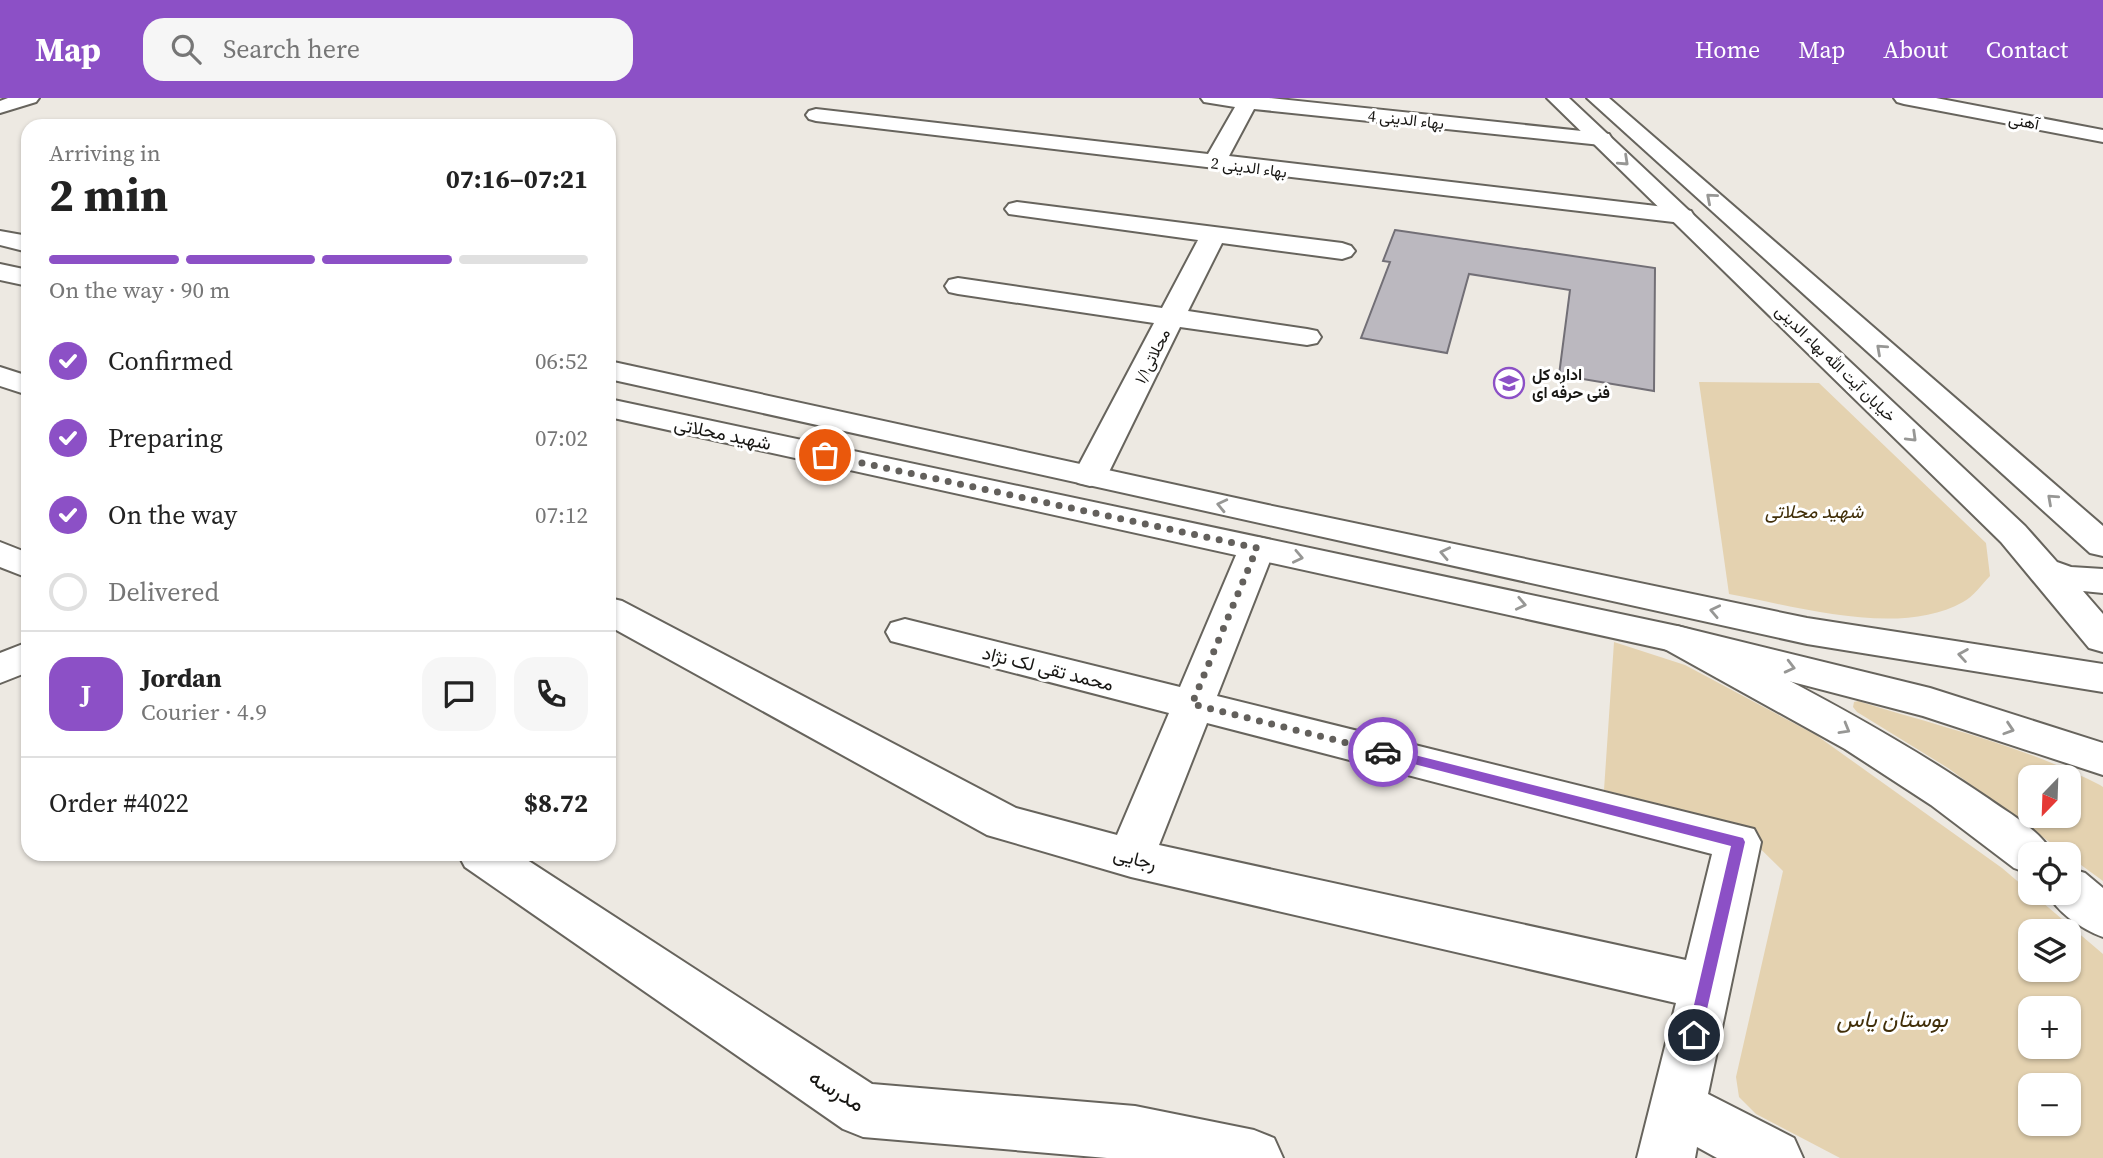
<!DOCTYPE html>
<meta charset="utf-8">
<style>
:root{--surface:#fff;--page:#f6f6f6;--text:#222;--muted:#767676;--line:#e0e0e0;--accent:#8c50c6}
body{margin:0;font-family:"Source Serif 4",Vazirmatn,serif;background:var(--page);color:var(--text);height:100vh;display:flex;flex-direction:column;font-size:26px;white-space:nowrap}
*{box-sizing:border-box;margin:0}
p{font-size:23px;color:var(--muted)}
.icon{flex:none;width:38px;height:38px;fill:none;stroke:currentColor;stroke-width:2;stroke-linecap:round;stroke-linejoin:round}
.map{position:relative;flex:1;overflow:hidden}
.drawer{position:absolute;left:21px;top:21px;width:595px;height:742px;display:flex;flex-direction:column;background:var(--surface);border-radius:21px;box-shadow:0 2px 5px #0004}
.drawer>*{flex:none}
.needle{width:46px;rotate:203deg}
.tools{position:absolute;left:2018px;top:667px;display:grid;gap:14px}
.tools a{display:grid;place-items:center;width:63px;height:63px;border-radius:14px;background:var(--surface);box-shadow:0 2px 5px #0004;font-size:35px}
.pin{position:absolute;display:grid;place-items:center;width:60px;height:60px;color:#fff;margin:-30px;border:4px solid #fff;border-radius:50%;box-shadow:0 2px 7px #0007}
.courier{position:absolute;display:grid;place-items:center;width:70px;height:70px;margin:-35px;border:5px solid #8c50c6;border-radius:50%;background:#fff;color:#222;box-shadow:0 2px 9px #0007}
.overview em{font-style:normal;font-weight:700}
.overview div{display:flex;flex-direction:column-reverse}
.overview{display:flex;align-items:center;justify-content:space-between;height:119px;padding:0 28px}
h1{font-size:46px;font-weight:700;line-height:52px}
.bar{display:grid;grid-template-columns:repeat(4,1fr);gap:10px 7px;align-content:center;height:84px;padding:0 28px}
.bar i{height:9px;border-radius:5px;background:var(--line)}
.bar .active{background:var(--accent)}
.bar p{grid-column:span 4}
.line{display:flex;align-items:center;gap:18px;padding:0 28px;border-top:2px solid var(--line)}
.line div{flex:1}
.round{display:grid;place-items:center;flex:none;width:74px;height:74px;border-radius:21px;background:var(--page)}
ol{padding:0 28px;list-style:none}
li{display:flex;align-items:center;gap:21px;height:77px}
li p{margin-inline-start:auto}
li .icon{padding:7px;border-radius:50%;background:var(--accent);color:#fff;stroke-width:4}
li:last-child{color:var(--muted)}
li i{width:38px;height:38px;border:4px solid var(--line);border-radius:50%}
header{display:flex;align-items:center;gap:42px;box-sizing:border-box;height:98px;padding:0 35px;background:var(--accent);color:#fff}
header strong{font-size:33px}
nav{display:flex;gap:38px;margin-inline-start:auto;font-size:24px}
.search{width:490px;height:63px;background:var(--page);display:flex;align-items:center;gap:18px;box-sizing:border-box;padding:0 24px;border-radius:21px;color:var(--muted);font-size:26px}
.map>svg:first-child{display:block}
.green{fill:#e4d2b0;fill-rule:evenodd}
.building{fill:#bbb8bf;stroke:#726f76;stroke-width:2}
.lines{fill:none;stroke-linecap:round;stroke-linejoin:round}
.minor-casing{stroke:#67645d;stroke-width:4}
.secondary-casing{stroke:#67645d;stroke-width:4}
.primary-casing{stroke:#67645d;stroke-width:4}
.trunk-casing{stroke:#67645d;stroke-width:4}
.minor{fill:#fff;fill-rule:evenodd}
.secondary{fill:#fff;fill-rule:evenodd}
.primary{fill:#fff;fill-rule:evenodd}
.trunk{fill:#fff;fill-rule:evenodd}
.oneway{stroke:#979795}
.route{fill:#8c50c6}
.done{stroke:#63605c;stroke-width:7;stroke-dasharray:0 12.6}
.labels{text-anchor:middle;stroke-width:6;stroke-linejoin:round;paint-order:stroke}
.far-street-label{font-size:16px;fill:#181714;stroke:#fff}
.far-poi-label{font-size:16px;font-weight:bold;fill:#181714;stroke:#fff;text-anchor:start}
.street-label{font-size:19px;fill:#181714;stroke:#fff}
.park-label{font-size:19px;font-style:italic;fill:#412f09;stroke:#fff}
.near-park-label{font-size:23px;font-style:italic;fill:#412f09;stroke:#fff}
.near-street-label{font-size:23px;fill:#181714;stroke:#fff}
</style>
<header>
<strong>Map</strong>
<div class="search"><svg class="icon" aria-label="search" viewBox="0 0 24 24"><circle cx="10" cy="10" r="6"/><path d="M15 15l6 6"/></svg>Search here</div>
<nav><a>Home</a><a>Map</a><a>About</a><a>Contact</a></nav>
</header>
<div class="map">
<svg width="2103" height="1060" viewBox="0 0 2103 1060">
<rect width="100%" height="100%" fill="#ede9e2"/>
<g class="green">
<path d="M1699 284 1819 285 1986 445 1990 478C1982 486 1973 499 1963 504 1900 540 1795 508 1729 496Z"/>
<path d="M1614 544 1685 567 1816 637 2002 770 2103 856V1060H1840L1756 1016 1739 999 1736 979 1783 773 1734 725 1604 692ZM2030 833H2068V872H2030ZM2030 910H2068V948H2030ZM2030 987H2068V1026H2030Z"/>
<path d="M1858 603C1938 628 2024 648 2100 687L2103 689V783L1948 670 1857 614 1853 609 1854 604ZM2030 679H2068V718H2030Z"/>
</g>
<path class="building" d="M1395 132 1655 170 1654 293 1559 277 1570 192 1469 176 1447 255 1361 240 1390 164 1383 163Z"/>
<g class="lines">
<g class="minor-casing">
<g id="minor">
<path d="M1201 0H1269L1601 35 1609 36 1612 41 1609 46 1601 47 1254 11 1229 58 1682 111 1691 113 1694 118 1691 123 1682 125 816 23 809 21 806 17 809 13 816 11 1208 56 1235 9 1204 4Z"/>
<path d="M1894 0H1936L2103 32V44L1904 6 1897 4Z"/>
<path d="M1017 104 1342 145 1351 148 1355 153 1351 158 1342 161 1222 145 1188 213 1307 231 1317 233 1321 239 1317 245 1307 247 1180 229 1107 378 1102 385 1090 388 1078 385 1073 378 1154 225 958 196 949 194 945 188 949 182 958 180 1162 210 1198 142 1009 116 1005 111 1009 106Z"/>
<path d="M0 269 28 278V297L0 288Z"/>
<path d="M1257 439 1270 442 1275 450 1217 598 1754 731 1761 744 1708 996 1794 1040 1803 1060H1717L1697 1049 1695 1060H1637L1676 905 1131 779 987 737 609 528V500L622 503 1016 710 1117 737 1169 615 891 543 886 534 891 525 905 521 1180 589 1239 450 1244 442ZM1207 625 1712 756 1686 862 1159 747Z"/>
<path d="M0 444 28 455V480L0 469Z"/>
<path d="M28 544V574L0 585V555Z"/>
<path d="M458 756H518L872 986 1135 1008 1254 1032 1274 1040 1283 1060H1107L863 1039 843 1031 465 769Z"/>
</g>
</g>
<g class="secondary-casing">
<g id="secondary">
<path d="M1547 0H1569L2025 428 2057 464 2071 469 2103 471V495L2083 493 2103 516V554L2089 550 2001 444Z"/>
<path d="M1587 0H1609L2103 428V458L2090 455Z"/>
<path d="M0 133 28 138V154L0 147Z"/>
<path d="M0 166 28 172V188L0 182Z"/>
<path d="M609 263 1268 407 1807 520 2103 566V594L1807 546 609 281Z"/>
<path d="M609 301 1677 528 1930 590 2103 645V677L1923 618 1677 554 609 319Z"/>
</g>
</g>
<g class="primary-casing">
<g id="primary">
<path d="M1677 528 1691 532C1793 584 1894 636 1989 701 2010 716 2040 732 2053 756H2030V776L2014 770 1931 707 1845 651 1663 550 1658 541 1663 532Z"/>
<path d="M2068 770 2085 775 2103 790V839C2082 831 2057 815 2047 794H2068Z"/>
</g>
</g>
<g class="trunk-casing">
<path id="trunk" d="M8 0H39L36 4 0 15V3Z"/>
</g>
<use href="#minor" class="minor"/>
<use href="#secondary" class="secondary"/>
<use href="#primary" class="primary"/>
<use href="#trunk" class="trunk"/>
</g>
<defs><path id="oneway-chevron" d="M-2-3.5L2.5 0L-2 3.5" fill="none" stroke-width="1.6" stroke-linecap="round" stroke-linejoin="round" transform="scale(1.75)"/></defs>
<g class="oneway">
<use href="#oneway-chevron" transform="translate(1624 63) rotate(43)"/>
<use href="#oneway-chevron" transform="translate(1711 100) rotate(-139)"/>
<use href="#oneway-chevron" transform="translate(1881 251) rotate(-138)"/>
<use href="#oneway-chevron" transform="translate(1912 339) rotate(44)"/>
<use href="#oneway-chevron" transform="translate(2052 401) rotate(-138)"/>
<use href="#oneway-chevron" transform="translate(1222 407) rotate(-167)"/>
<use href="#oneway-chevron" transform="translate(1445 455) rotate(-168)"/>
<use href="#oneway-chevron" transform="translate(1298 459) rotate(12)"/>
<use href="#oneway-chevron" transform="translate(1521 506) rotate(12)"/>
<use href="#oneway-chevron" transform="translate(1715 513) rotate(-168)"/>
<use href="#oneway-chevron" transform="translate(1963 557) rotate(-171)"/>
<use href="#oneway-chevron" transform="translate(1790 569) rotate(14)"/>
<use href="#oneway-chevron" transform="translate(1845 631) rotate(30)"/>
<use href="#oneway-chevron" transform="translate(2009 631) rotate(18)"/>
</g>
<path class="route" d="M1383 649 1743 740 1745 744 1700 942H1689L1687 937 1731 748 1379 657V651Z"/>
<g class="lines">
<path class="done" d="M825 357 1257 450 1192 606 1383 654"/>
</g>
<defs>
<g id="school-ring" transform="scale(1.575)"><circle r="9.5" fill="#fff" stroke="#8c50c6" stroke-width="1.5"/><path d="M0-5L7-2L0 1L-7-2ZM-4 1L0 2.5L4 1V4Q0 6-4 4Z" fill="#8c50c6"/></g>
</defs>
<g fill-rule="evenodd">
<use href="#school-ring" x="1509" y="285"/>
</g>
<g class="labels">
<g class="far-street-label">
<text transform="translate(1406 21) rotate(6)" y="6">بهاء الدینی 4</text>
<text transform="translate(2024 23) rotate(11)" y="6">آهنی</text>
<text transform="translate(1249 69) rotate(7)" y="6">بهاء الدینی 2</text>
<text transform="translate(1152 258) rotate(-63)" y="6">محلاتی۱/۱</text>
<text transform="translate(1836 265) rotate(44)" y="6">خیابان آیت الله بهاء الدینی</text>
</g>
<g class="far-poi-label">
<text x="1532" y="282">اداره کل<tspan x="1532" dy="18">فنی حرفه ای</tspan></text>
</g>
<g class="street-label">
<text transform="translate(723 335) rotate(12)" y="7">شهید محلاتی</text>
<text transform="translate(1048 570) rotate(14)" y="7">محمد تقی لک نژاد</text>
<text transform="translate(1135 760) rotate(14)" y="7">رجایی</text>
</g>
<g class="park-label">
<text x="1814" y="420">شهید محلاتی</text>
</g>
<g class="near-park-label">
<text x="1892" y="929">بوستان یاس</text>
</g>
<g class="near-street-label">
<text transform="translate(837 992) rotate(31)" y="8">مدرسه</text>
</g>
</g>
</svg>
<div class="tools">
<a><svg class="needle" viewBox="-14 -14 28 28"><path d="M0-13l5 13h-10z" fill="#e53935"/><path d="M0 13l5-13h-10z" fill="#767676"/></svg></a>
<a><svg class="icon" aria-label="locate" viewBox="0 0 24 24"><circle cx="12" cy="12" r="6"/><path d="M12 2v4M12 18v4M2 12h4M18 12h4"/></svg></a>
<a><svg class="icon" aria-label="layers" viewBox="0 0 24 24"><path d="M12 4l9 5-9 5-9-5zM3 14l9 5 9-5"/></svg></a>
<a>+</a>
<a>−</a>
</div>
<div class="pin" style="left:825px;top:357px;background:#ea580c"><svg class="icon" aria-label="bag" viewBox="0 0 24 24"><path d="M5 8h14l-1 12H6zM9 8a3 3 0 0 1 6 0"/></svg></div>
<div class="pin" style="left:1694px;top:937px;background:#1f2937"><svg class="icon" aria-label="home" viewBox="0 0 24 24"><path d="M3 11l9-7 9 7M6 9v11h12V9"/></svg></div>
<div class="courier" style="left:1383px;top:654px"><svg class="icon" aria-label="car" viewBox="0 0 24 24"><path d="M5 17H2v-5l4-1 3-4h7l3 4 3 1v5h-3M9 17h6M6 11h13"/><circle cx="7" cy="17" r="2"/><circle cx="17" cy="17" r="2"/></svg></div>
<section class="drawer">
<div class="overview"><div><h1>2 min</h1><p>Arriving in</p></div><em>07:16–07:21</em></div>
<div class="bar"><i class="active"></i><i class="active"></i><i class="active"></i><i></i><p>On the way · 90 m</p></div>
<ol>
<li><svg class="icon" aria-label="check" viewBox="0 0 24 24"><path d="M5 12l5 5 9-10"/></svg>Confirmed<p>06:52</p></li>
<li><svg class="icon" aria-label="check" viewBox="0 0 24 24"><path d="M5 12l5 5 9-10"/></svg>Preparing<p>07:02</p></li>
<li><svg class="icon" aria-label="check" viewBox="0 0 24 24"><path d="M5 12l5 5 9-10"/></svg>On the way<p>07:12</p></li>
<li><i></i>Delivered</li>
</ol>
<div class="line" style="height:126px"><b class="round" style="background:var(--accent);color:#fff">J</b><div><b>Jordan</b><p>Courier · 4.9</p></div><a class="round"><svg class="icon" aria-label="chat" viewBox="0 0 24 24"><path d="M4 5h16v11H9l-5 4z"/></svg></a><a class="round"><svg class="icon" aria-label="phone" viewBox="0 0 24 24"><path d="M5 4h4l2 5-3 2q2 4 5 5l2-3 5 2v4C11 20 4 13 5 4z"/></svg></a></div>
<div class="line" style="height:91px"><div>Order #4022</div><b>$8.72</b></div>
</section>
</div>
